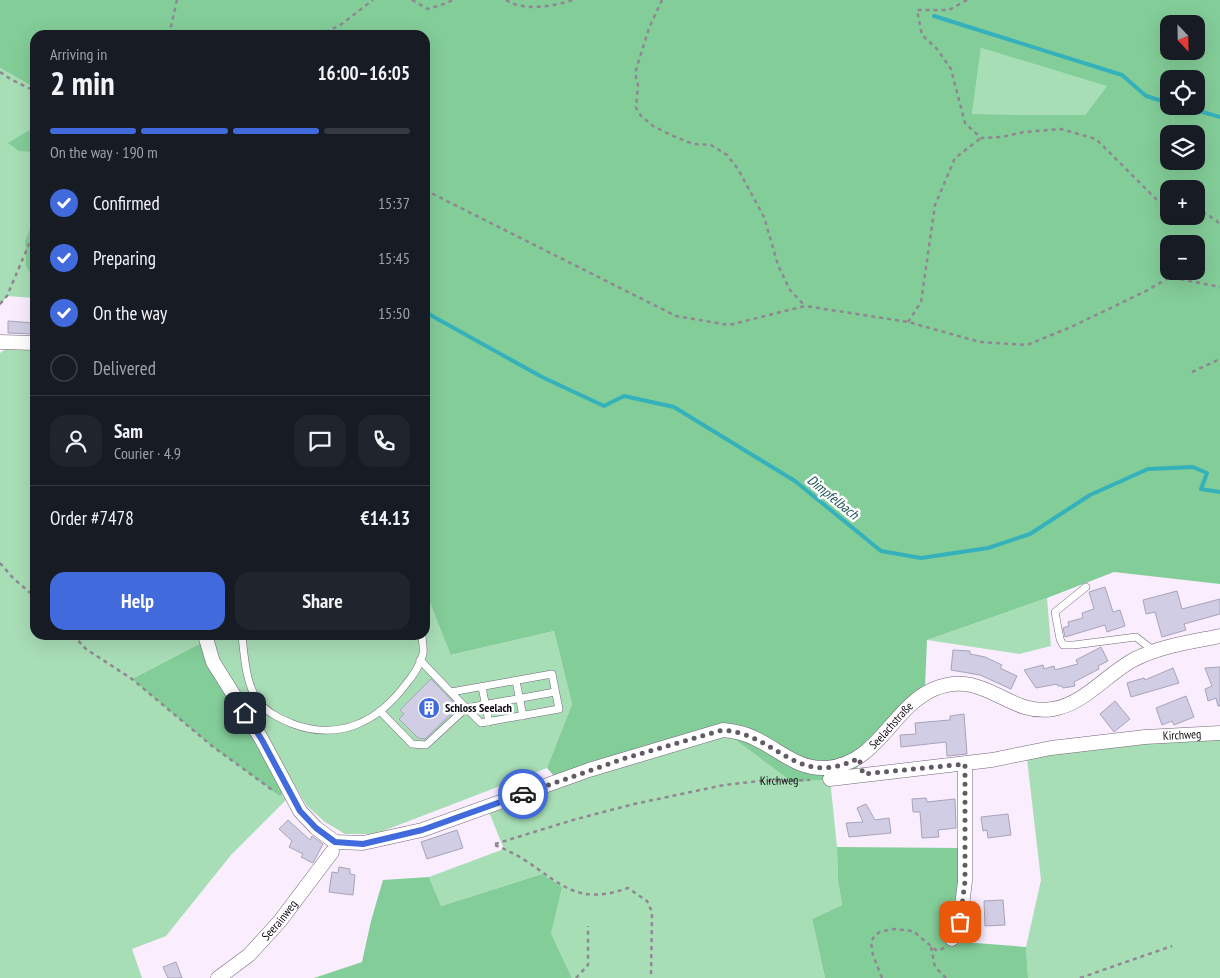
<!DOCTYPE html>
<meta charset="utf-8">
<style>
:root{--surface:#171b24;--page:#20242c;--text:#f1f3f6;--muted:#9ea1a6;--line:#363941;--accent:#416adc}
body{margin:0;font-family:"PT Sans Narrow",sans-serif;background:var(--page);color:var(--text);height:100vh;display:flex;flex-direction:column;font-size:19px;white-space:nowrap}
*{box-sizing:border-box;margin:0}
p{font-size:16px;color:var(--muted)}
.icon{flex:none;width:28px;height:28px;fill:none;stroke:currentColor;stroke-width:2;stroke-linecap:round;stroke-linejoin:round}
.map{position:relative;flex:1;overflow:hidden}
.details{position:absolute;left:30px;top:30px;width:400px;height:610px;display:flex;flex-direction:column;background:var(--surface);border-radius:15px;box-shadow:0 5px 20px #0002}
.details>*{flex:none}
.needle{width:32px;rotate:158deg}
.controls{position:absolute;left:1160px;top:15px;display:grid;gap:10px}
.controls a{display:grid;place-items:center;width:45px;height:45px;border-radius:10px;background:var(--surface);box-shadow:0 5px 20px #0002;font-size:25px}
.pin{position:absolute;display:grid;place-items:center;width:42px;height:42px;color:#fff;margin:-21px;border-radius:10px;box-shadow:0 2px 8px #0006}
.courier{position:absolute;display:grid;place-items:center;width:50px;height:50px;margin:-25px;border:4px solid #416adc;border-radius:50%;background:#fff;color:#222;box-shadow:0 1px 6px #0007}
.head em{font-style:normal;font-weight:800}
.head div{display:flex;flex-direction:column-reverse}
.head{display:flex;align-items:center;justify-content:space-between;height:85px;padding:0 20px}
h1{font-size:32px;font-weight:800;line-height:38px}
.bar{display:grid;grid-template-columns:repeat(4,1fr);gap:8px 5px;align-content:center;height:60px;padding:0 20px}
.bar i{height:6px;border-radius:4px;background:var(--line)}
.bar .selected{background:var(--accent)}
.bar p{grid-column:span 4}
.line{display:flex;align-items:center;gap:12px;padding:0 20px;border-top:1px solid var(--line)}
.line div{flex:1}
.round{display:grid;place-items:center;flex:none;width:52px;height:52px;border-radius:15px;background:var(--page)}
ol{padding:0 20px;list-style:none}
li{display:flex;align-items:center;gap:15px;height:55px}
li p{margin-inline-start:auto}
li .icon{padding:5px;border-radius:50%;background:var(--accent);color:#fff;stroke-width:4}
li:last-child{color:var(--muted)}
li i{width:28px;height:28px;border:2px solid var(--line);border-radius:50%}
.primary-button{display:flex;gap:10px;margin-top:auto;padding:10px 20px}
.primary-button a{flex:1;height:58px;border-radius:15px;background:var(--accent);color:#fff;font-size:20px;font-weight:800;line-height:58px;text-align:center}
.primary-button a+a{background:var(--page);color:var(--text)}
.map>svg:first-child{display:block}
.green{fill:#a8deb6}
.forest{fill:#83cd98;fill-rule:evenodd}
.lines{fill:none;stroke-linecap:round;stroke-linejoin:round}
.stream{stroke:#35b1bc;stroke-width:4}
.building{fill:#d1cde5;stroke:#a7a3ba}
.service-casing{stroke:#726577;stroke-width:8}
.minor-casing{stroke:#726577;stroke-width:15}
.path{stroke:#908793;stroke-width:2.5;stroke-dasharray:4 4;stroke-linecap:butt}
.service{stroke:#fff;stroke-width:7}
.minor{stroke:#fff;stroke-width:14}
.done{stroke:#625b65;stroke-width:5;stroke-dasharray:0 9}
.route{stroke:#416adc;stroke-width:6}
.labels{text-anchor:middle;stroke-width:5;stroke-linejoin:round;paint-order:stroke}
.poi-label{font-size:12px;font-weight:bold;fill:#110c13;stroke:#fff;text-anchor:start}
.street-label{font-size:12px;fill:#110c13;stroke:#fff}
.water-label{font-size:14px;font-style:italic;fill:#1c5054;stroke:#fff}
</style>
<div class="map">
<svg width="1220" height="978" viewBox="0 0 1220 978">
<rect width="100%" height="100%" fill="#f9edfe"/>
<g class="green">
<path d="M981 47 1108 85 1085 115 972 114Z"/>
<path d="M0 68 35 88V215L25 241 26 265 35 281V298L7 296 0 306Z"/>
<path d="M15 343H35V635H201V643L132 679 287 799 231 855 166 936 132 949 142 978H0V353Z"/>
<path d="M425 590 452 655 554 631 572 704 547 768 375 834H345L325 822 307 806 248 708 217 662 211 635H425Z"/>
<path d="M1047 598 1051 646 1019 654 927 640Z"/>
<path d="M727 733 830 779 837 847 838 881 842 905 812 919 825 978H572L551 933 542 874 441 906 429 877 504 849 487 807Z"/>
<path d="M1220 733V978H1028L1026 947 1041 880 1027 759 1100 742Z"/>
</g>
<g class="forest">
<path d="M0 0H1220V584L1114 572 1047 598 927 640 925 687 855 770 830 779 792 782 727 733 561 784 547 768 572 704 554 631 451 655 425 590V35H35V88L0 68ZM1169 24H1196V51H1169ZM981 48H982L1107 86 1085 115 972 114ZM1169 79H1196V106H1169ZM1169 134H1196V161H1169ZM1169 189H1196V216H1169ZM1169 244H1196V271H1169Z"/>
<path d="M35 127V152L19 151 8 143Z"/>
<path d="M35 215V281L26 266 25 241Z"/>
<path d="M201 643 293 787 280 796 212 746 132 679Z"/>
<path d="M837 847 959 848 958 891 950 941 1026 947 1028 978H825L812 919 842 905 838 881Z"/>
<path d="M542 874 562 887 551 933 572 978H314L362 962 371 921 383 880 429 877 441 906Z"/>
</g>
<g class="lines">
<g class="stream">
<path d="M934 16 1122 75 1146 96 1169 103"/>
<path d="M1182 106 1220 117"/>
<path d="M425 312 542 377 604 406 624 396 674 407 795 481 881 551 921 558 988 548 1030 534 1090 495 1148 469 1193 467 1207 473 1201 489 1220 492"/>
</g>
</g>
<g class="building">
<path d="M8 321 35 323V334L8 333Z"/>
<path d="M1105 587 1113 612 1120 610 1125 626 1107 632 1105 625 1065 637 1063 628 1069 626 1068 622 1083 618 1082 613 1094 609 1089 592Z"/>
<path d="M1177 591 1182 609 1220 599V614L1184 624 1186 630 1162 637 1155 612 1146 614 1143 600Z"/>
<path d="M1101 647 1108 661 1098 666 1099 669 1074 682 1075 686 1063 688 1062 686H1058L1057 684 1036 688 1024 670 1043 665 1044 669 1054 666 1055 670 1078 664 1076 660Z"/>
<path d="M953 650 970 651V654L985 657 1002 665 1000 668 1017 676 1011 689 980 675 951 670Z"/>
<path d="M1220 667V706H1218L1216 698 1208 701 1205 689 1212 686 1205 668Z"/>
<path d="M1173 668 1179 683 1131 697 1127 683 1144 678 1145 680Z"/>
<path d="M431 679 458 707 425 739 418 738 399 719 404 714 400 710Z"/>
<path d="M1186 696 1194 717 1174 725 1172 721 1162 725 1156 708Z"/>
<path d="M1115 701 1130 719 1114 732 1100 714Z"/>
<path d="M964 714 967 754 947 756 946 742 901 747 900 735 916 734 915 723 950 720V716Z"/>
<path d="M926 798 927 802 955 799 956 828 938 830 939 837 922 838 920 812H913L912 799Z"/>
<path d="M866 804 875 820 889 818 891 833 849 837 846 823 863 822 857 808Z"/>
<path d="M1008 814 1011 835 988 838 987 830 983 831 981 817Z"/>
<path d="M288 820 310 840 312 836 323 844 313 863 301 857 303 854 289 847 292 841 279 829Z"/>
<path d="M457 830 463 848 427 859 421 842Z"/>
<path d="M339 867 350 869V874L355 875 353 895 329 892 332 872 338 873Z"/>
<path d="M1003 900 1005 925 985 926 984 901Z"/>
<path d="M176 962 182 978H168L163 967Z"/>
</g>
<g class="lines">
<g class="service-casing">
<g id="service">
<path d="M1086 587 1055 612 1060 639 1063 645H1074L1136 637 1154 651"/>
<path d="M242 635C244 655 246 685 258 701 267 713 281 719 293 724 339 741 378 722 406 684 413 676 420 665 423 654 424 648 422 641 422 635"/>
<path d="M516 681 523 716"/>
<path d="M482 687 489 722"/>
<path d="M451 692 552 674 559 709 481 723 466 708"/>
<path d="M466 708 555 692"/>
<path d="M380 711 412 744 426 745 466 708 420 660"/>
</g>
</g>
<g class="minor-casing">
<g id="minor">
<path d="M0 342 35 343"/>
<path id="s2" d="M205 635 213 662 262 740 300 811 316 828 335 842 363 843 422 830 589 770 723 730C733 731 742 732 752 737 778 748 796 770 827 768 879 763 892 707 934 689 984 668 1008 717 1053 709 1084 704 1106 675 1133 660 1160 646 1191 642 1220 636"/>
<path id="s3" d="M830 779 992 760 1051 748 1145 737 1220 733"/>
<path d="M952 939 960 922 965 881V764"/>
<path id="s4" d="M218 978 249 955 280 921 332 852"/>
</g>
</g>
<g class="path">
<path d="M412 0 428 9 447 3 452 0"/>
<path d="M506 0C524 12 553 6 573 0"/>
<path d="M662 0 649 28 635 73 638 85 636 108 641 116 653 126 671 135 693 144 711 145 727 155 738 169 764 217 778 265 790 290 805 306"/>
<path d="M967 0 949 10H917L922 35 937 49 951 69 965 123 981 138 1002 137 1024 132 1061 129 1096 139 1156 199 1169 201"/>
<path d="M169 35 177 0"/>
<path d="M318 35 339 26 373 0"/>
<path d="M0 72 12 80 35 91"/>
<path d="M425 190 676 316 729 325 805 306 908 322 980 342 1027 345 1071 327 1146 291 1170 277 1220 287"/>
<path d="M1196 207 1217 221 1220 226"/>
<path d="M0 304 7 296 35 230"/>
<path d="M908 322 921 302 935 205 955 158 981 138"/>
<path d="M1192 372 1220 359"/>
<path d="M0 563 13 578 35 597"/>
<path d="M73 635 86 649 132 679 212 746 275 792"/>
<path id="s1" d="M495 844 573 820 634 804 724 785 760 781 810 780"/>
<path d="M495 845C504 849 514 853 523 859 562 884 577 906 628 888L647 901 652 912 651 978"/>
<path d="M931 947 935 967 946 978"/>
<path d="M576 978 588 965V926"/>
<path d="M882 978 873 955 871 942 875 935 880 932 893 929 913 931 937 951 944 948"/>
<path d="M1080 978 1172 946"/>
</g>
<use href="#service" class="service"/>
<use href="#minor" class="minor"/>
</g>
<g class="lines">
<path class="done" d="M523 794 626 758 723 730C778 734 796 790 859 758L863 774 965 764V881L960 922"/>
<path class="route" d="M245 713 262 740 300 811 316 828 335 842 363 844 422 830 523 794"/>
</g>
<defs>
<g id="building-disc" transform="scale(1.125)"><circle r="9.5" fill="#416adc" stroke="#fff"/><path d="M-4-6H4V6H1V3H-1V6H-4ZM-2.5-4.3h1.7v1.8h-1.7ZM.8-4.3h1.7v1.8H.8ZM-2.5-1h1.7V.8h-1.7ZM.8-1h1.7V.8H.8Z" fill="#fff"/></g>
</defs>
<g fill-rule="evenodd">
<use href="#building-disc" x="429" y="708"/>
</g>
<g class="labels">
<g class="poi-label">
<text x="445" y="712">Schloss Seelach</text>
</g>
<g class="street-label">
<text dy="4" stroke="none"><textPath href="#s2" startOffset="845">Seelachstraße</textPath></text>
<text dy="4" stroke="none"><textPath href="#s3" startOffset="355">Kirchweg</textPath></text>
<text dy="4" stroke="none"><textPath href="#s1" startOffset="292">Kirchweg</textPath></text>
<text dy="4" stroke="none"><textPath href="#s4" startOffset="85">Seerainweg</textPath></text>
</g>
<g class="water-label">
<text transform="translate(833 497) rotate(39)" y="5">Dimpfelbach</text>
</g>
</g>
</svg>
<div class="controls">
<a><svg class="needle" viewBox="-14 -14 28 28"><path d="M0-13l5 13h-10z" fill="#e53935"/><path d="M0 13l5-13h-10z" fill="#9ea1a6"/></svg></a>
<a><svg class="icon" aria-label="locate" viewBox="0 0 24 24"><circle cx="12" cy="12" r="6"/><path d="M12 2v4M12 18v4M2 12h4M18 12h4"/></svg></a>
<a><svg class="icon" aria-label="layers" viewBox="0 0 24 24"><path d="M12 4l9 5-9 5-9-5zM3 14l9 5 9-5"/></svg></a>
<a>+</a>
<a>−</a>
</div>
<div class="pin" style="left:960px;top:922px;background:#ea580c"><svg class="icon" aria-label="bag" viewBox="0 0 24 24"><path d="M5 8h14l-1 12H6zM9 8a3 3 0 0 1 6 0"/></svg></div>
<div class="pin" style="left:245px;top:713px;background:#1f2937"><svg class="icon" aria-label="home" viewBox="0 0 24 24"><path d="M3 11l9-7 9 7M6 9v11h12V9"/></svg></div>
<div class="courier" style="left:523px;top:794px"><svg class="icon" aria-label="car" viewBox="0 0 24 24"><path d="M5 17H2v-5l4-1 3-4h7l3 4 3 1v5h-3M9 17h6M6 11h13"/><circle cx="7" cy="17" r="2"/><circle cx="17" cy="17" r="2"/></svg></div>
<section class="details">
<div class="head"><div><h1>2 min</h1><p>Arriving in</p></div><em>16:00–16:05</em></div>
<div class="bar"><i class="selected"></i><i class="selected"></i><i class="selected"></i><i></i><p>On the way · 190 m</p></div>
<ol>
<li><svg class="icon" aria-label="check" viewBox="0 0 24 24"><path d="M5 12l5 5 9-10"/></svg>Confirmed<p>15:37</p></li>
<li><svg class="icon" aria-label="check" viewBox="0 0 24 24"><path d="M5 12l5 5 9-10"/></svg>Preparing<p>15:45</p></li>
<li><svg class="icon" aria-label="check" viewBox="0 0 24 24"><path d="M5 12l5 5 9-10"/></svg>On the way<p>15:50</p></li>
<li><i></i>Delivered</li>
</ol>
<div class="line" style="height:90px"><a class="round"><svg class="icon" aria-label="person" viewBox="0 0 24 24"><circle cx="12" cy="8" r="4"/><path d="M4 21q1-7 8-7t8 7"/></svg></a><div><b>Sam</b><p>Courier · 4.9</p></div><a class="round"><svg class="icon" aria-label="chat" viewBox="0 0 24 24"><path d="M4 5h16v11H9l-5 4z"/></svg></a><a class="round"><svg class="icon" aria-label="phone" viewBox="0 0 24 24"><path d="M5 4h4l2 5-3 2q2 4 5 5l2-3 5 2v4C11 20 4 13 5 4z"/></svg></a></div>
<div class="line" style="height:65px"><div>Order #7478</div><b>€14.13</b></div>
<div class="primary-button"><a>Help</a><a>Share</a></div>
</section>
</div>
